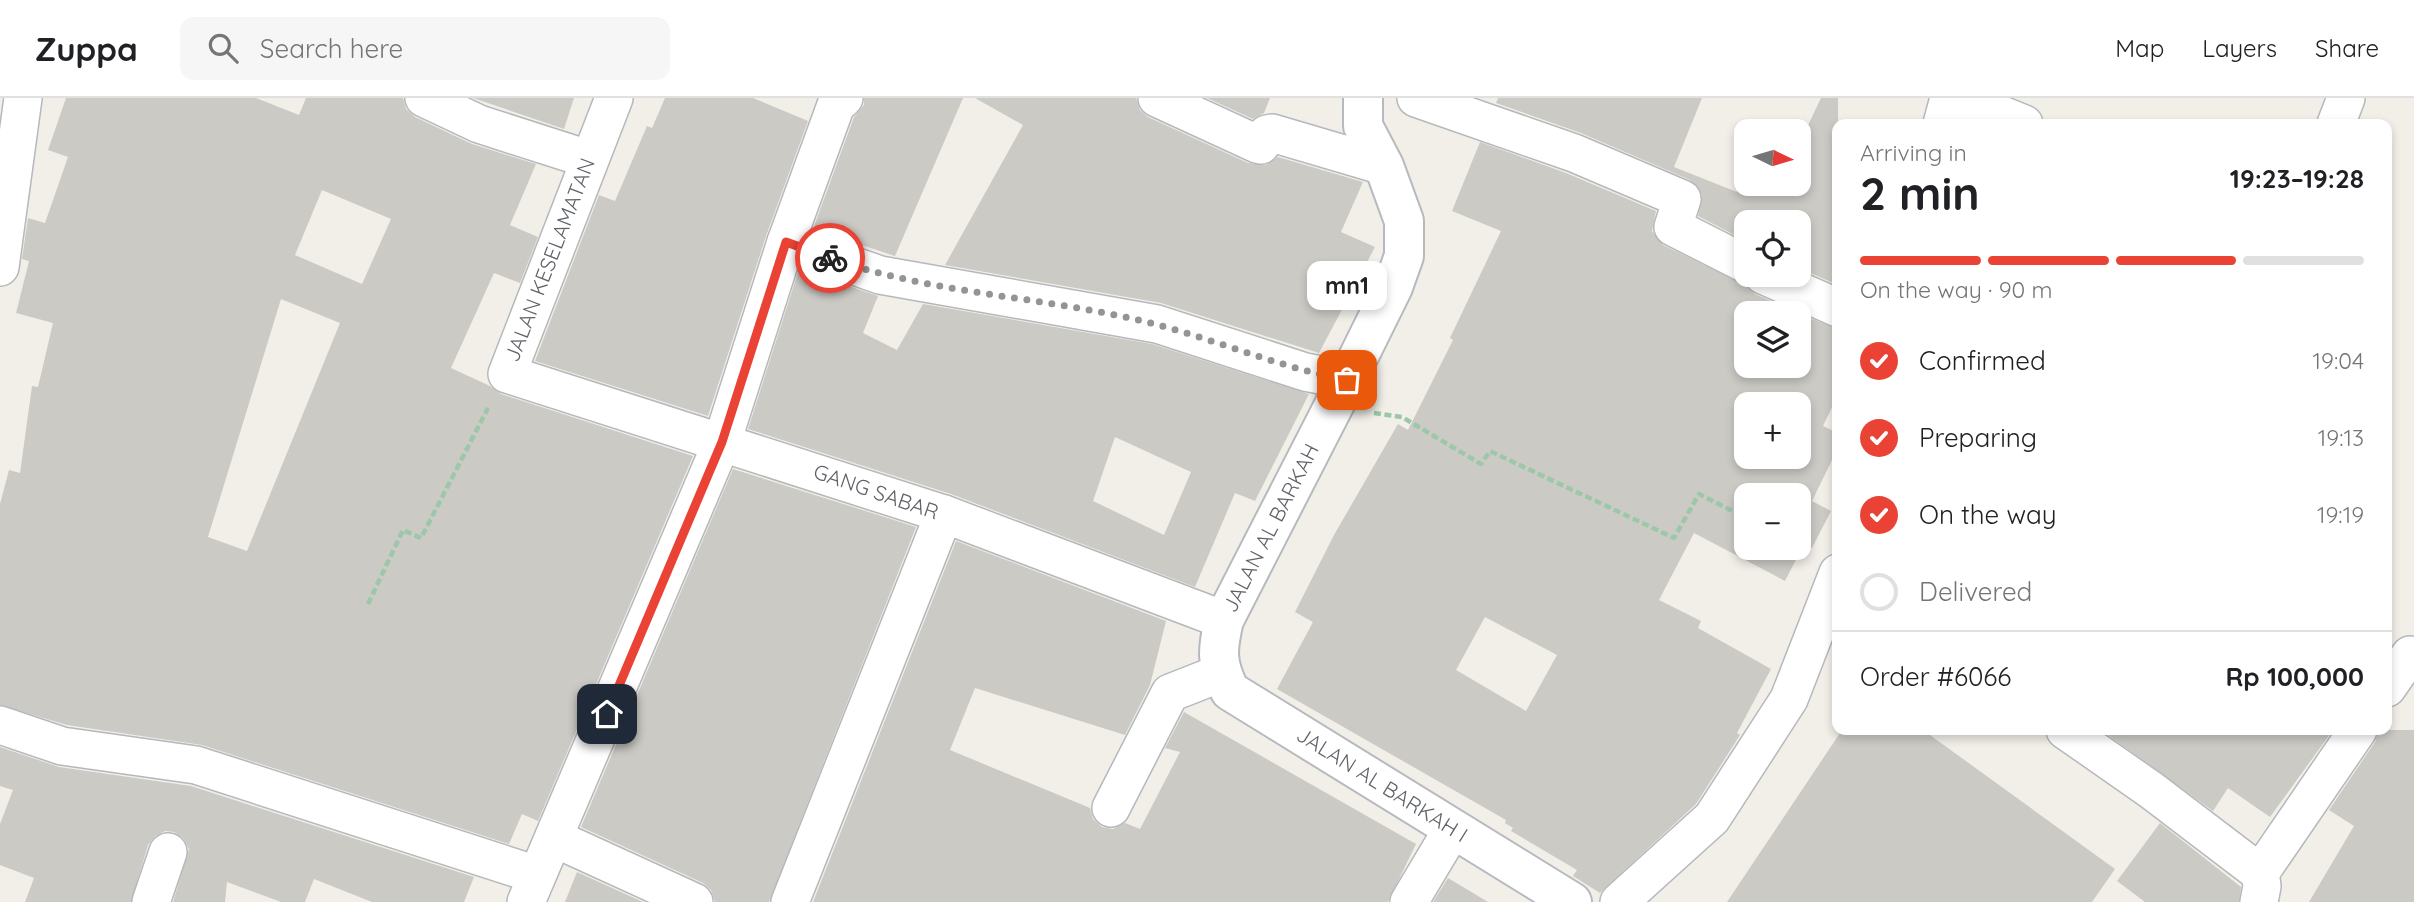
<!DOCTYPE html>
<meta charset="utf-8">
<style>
:root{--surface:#fff;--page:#f6f6f6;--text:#202124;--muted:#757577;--line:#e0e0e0;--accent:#ea4335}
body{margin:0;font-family:Quicksand,sans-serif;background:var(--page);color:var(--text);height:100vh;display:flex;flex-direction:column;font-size:26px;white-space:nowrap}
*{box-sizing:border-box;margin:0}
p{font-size:23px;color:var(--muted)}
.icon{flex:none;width:38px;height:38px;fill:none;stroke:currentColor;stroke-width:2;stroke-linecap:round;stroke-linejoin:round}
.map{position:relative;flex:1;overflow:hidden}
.details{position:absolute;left:1832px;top:21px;width:560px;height:616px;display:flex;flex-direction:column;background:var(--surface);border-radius:14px;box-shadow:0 4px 10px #0003}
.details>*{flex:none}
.needle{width:46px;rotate:95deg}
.tools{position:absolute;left:1734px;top:21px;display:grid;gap:14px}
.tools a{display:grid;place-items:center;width:77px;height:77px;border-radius:14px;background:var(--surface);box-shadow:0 4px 10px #0003;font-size:35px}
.pin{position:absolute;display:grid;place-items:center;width:60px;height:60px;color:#fff;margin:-30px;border-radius:14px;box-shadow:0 4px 10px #0006}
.courier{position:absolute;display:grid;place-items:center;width:70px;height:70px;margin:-35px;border:5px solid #ea4335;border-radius:50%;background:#fff;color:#222;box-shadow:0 2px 9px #0007}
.bubble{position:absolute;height:49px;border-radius:14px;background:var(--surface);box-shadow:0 4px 10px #0003;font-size:23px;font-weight:700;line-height:49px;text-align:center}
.headline em{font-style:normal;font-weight:700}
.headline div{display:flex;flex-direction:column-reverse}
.headline{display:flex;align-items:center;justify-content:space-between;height:119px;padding:0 28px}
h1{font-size:46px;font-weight:700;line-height:52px}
.bar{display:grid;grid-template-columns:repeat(4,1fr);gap:10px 7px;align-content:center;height:84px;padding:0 28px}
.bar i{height:9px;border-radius:5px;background:var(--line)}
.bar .selected{background:var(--accent)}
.bar p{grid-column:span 4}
.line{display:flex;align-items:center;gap:18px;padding:0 28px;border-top:2px solid var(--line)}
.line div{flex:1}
ol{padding:0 28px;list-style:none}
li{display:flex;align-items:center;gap:21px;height:77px}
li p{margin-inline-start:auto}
li .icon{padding:7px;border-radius:50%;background:var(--accent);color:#fff;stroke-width:4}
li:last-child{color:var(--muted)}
li i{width:38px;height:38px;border:4px solid var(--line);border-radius:50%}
header{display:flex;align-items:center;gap:42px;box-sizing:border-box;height:98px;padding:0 35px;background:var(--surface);border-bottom:2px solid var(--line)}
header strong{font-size:33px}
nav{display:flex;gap:38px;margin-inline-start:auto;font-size:24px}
.search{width:490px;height:63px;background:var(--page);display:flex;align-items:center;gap:18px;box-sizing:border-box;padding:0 24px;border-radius:14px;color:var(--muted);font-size:26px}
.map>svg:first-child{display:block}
.building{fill:#cccac5;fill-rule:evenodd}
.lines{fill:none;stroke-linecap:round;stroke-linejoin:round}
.street-casing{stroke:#b5b8bc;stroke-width:40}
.secondary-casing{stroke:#b6babf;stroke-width:42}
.path{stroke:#9cc7a9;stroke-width:4.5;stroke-dasharray:7 3.5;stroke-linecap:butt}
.street{stroke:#fff;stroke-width:37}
.secondary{stroke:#fff;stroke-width:38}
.done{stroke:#929495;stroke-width:7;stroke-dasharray:0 12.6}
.route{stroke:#ea4335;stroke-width:9}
.labels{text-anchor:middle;stroke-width:7;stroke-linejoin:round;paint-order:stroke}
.street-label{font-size:21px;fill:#5f6368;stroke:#fff}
</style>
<header>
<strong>Zuppa</strong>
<div class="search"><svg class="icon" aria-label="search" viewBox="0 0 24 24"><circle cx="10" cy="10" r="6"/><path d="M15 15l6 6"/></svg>Search here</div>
<nav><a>Map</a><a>Layers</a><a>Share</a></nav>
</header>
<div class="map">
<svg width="2414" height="804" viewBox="0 0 2414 804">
<rect width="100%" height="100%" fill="#f1efe8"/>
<g class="building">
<path d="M66 0H256L299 17 306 0H403L406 11 415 19 472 46 536 66 510 127 538 139 520 185 494 175 451 270 490 288 501 296 693 358 538 723 522 716 509 746 202 647 67 627 0 607V406L9 372 20 375 32 288 38 289 53 225 16 215 29 163 22 161 28 120 45 125 68 59 48 52ZM322 92 391 121 362 186 295 157ZM281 201 340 225 247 453 208 439Z"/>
<path d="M473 0H574L564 31Z"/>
<path d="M665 0H753L808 23 766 138 708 318 535 263 599 97 615 103 647 28 652 30Z"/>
<path d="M864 0H963L895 158 813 131 854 19 864 7Z"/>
<path d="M975 0H1136L1140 12 1148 19 1248 65 1266 67 1278 59 1363 84 1341 134 1375 149 1319 255 1161 205 945 167 1023 27Z"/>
<path d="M1207 0H1270L1264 15 1253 21Z"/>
<path d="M1498 0H1702L1674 69 1737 94 1740 86H1799V46L1821 0H1838V187L1799 170V124H1746V143L1698 118 1702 97 1690 82 1581 35 1496 5Z"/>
<path d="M1480 44 1566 75 1656 113 1652 133 1663 147 1745 187 1755 196 1798 215H1746V268H1799V216L1838 231V297L1823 328 1838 335V350L1812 403 1831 413 1812 450 1804 446 1785 483 1694 435 1659 502 1701 523 1698 530 1771 571 1737 635 1740 637 1696 706 1600 795 1573 778 1577 772 1511 733 1513 730 1505 725 1506 722 1277 591 1313 524 1295 514 1334 437 1398 326 1408 332 1453 242 1450 240 1501 133 1452 113ZM1746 306H1799V359H1746ZM1746 397H1799V450H1746ZM1485 519 1557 557 1526 613 1456 572Z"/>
<path d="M799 171 878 198 863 235 897 252 923 206 1152 246 1309 296 1255 403 1235 395 1195 489 951 396 748 331ZM1115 339 1191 374 1164 437 1093 403Z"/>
<path d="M733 371 916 429 769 804H715L711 792 703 785 581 729Z"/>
<path d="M956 443 1166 523 1150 587 1125 637 975 590 950 652 1090 710 1093 721 1102 729 1113 731 1125 725 1140 731 1180 654 1165 650 1184 614 1416 746 1388 804H813Z"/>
<path d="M1842 632H1923L2115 771 2092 804H1727Z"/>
<path d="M2101 632H2333L2270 719 2228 690 2213 713Z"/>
<path d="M2379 632H2414V804H2309L2354 728 2329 712 2375 644Z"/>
<path d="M0 649 59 669 191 688 474 779 464 804H372L314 781 305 804H281L227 784 225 804H173L189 751 183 740 174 734 165 733 155 738 148 747 131 804H25L34 780 0 767V726L13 692 0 688Z"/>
<path d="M2160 725 2241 789 2239 804H2145L2117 783Z"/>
<path d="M577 774 643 804H565Z"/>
<path d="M1448 780 1488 804H1433Z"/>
</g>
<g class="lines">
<g class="street-casing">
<g id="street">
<path d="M424 0 479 26 588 61"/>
<path d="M614 0 507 276 944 416 1224 522"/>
<path d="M844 0 836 7 786 144 880 177 1157 226 1305 274 1347 282"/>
<path d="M1157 0 1257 46 1261 47 1267 36 1272 35 1384 68"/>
<path d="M1416 0 1574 55 1682 101 1673 129 1746 166"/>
<path d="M1960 0 2024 26"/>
<path d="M1942 26 1949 0"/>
<path d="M2336 26 2346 0"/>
<path d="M0 169 23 0"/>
<path d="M1763 177 1838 210"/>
<path d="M2387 590 2410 557"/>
<path d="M0 627 62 648 196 667 537 777"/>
<path d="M2065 632 2151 692 2260 775 2262 788 2259 804"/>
<path d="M1111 710 1170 595 1221 575"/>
<path d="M554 740 694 804"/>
<path d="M2260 775 2358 632"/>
<path d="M151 804 168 754"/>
<path d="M526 804 722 344 786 144"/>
<path d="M790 804 944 416"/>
<path d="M1409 804 1452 732"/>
<path d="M1619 804 1712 720 1789 601 1838 475"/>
</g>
</g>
<g class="secondary-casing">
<path id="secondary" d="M1363 0V28L1384 68 1404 123V158L1393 189 1347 282 1224 522C1217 552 1216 565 1230 593L1572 804"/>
</g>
<g class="path">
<path d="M1374 315 1402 319 1481 366 1490 353 1674 440 1699 396 1746 420"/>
<path d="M368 506 403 432 421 440 488 310"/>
</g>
<use href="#street" class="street"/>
<use href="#secondary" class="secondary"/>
</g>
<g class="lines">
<path class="done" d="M830 160C937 198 1050 198 1158 227 1222 244 1282 270 1347 282"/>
<path class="route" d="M607 616 722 344 786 144 830 160"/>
</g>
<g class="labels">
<g class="street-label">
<text transform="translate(550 162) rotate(-69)" y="7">JALAN KESELAMATAN</text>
<text transform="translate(876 394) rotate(19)" y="7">GANG SABAR</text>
<text transform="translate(1271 430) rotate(-63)" y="7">JALAN AL BARKAH</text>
<text transform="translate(1382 687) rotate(32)" y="7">JALAN AL BARKAH I</text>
</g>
</g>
</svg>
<div class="tools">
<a><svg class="needle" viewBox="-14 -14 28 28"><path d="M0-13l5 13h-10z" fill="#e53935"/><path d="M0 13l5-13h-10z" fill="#757577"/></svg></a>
<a><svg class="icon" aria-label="locate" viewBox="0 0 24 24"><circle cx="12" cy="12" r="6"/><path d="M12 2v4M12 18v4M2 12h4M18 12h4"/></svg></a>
<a><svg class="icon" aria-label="layers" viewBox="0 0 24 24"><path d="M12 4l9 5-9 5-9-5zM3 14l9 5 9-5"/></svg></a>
<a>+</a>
<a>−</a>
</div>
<div class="pin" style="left:1347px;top:282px;background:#ea580c"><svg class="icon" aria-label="bag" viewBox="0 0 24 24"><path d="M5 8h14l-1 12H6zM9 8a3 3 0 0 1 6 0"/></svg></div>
<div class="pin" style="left:607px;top:616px;background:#1f2937"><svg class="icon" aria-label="home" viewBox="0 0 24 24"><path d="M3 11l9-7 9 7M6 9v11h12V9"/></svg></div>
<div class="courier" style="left:830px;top:160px"><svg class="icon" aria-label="bike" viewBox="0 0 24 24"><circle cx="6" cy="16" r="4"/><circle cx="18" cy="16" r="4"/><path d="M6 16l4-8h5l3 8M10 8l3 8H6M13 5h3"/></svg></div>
<div class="bubble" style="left:1307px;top:163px;width:80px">mn1</div>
<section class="details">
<div class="headline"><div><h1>2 min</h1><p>Arriving in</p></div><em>19:23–19:28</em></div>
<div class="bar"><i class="selected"></i><i class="selected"></i><i class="selected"></i><i></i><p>On the way · 90 m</p></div>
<ol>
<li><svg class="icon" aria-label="check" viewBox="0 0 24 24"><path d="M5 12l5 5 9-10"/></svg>Confirmed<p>19:04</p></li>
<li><svg class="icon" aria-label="check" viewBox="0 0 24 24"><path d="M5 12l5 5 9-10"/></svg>Preparing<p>19:13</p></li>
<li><svg class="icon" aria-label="check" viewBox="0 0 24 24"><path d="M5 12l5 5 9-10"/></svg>On the way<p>19:19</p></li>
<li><i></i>Delivered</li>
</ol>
<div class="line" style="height:91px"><div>Order #6066</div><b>Rp 100,000</b></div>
</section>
</div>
